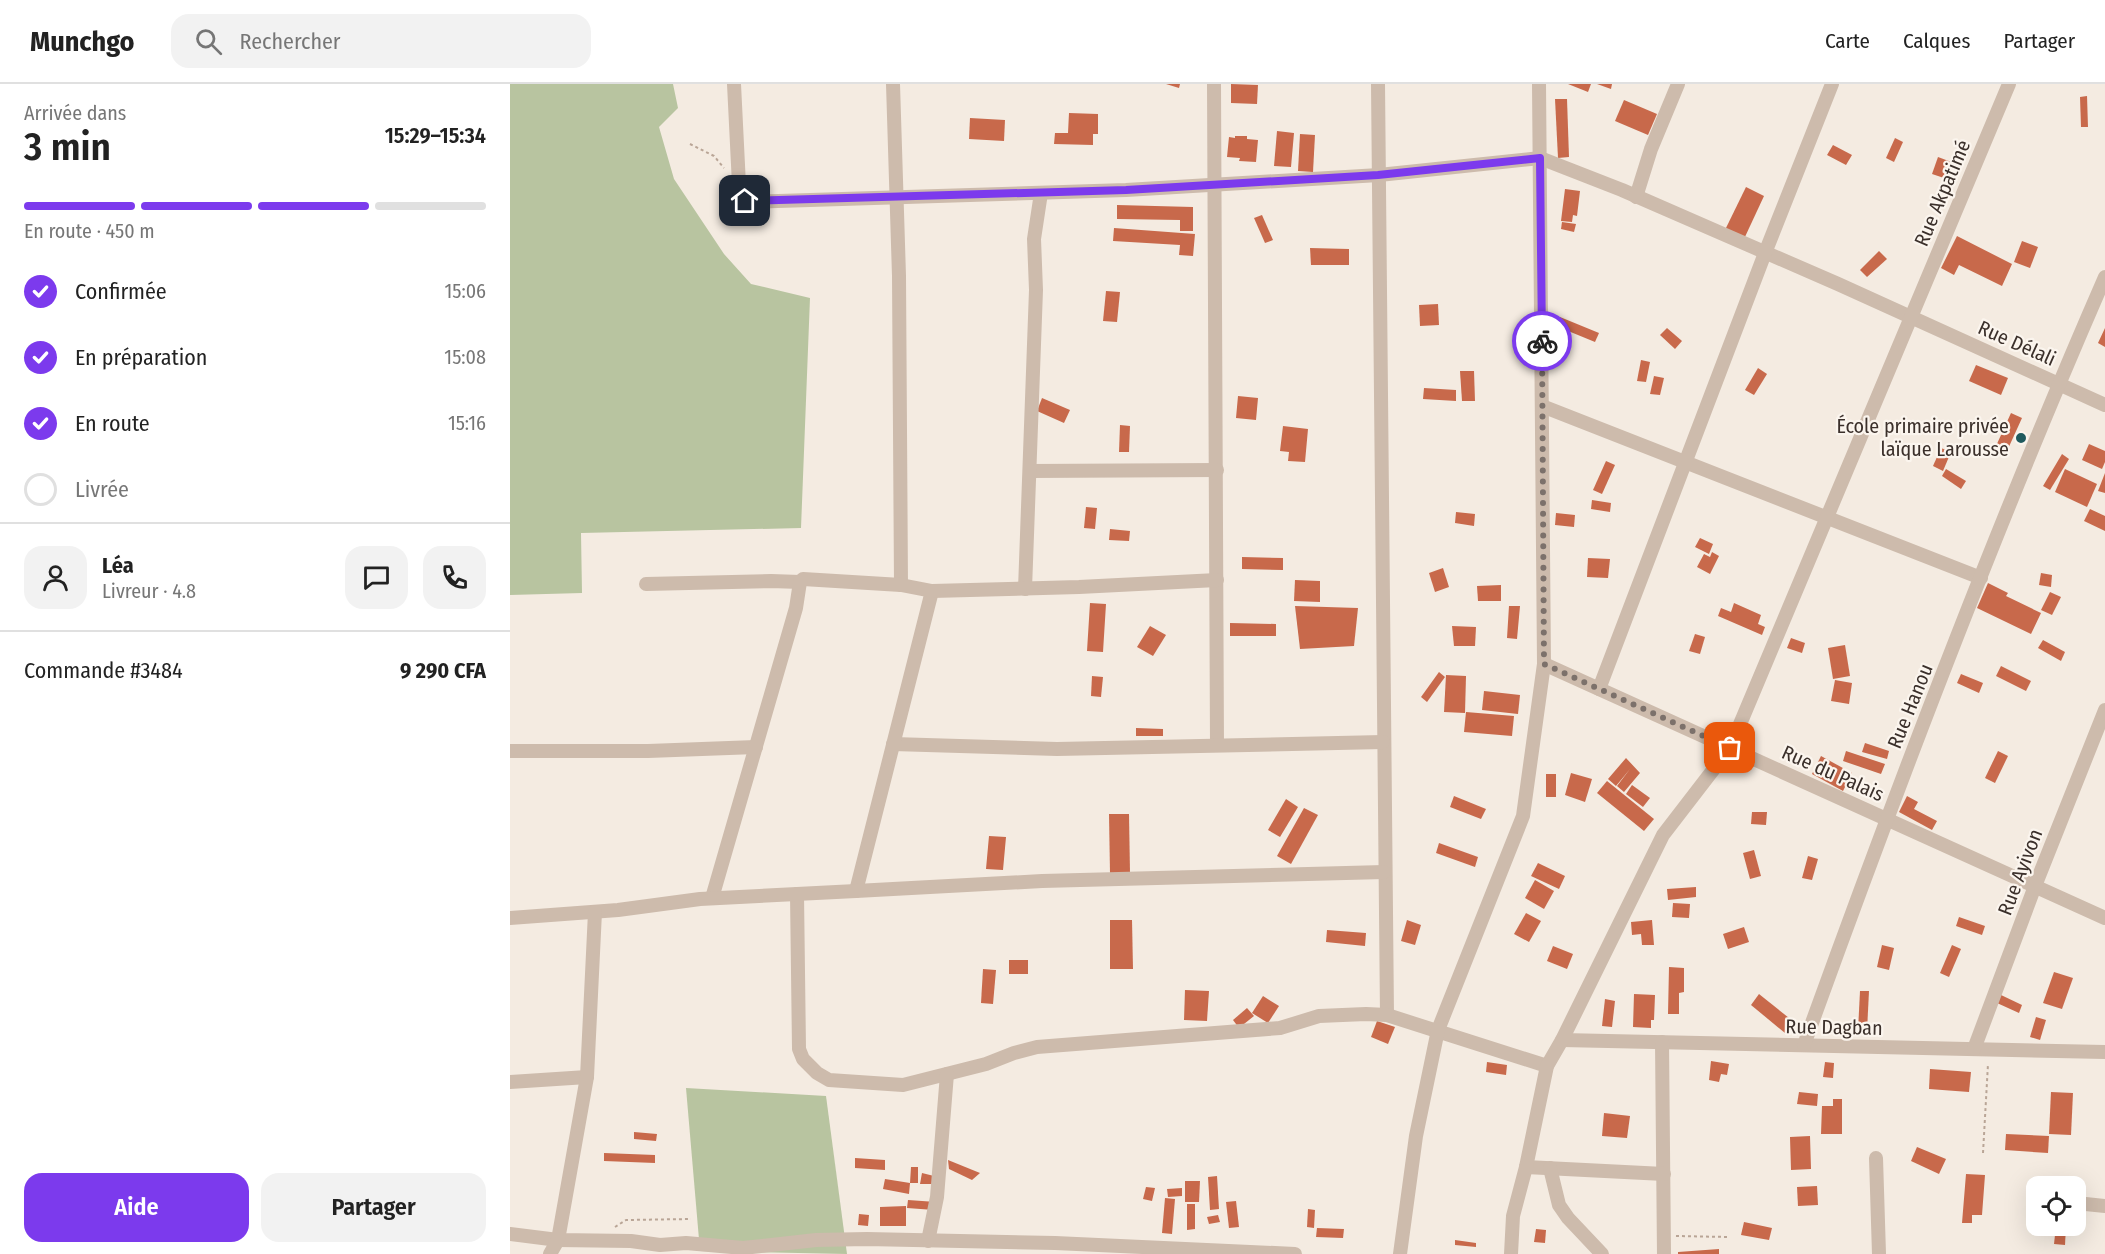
<!DOCTYPE html>
<html lang="fr">
<meta charset="utf-8">
<style>
:root{--surface:#fff;--page:#f2f2f2;--text:#222;--muted:#767676;--line:#e0e0e0;--accent:#7c3aed}
body{margin:0;font-family:"Fira Sans Condensed",sans-serif;background:var(--page);color:var(--text);height:100vh;display:flex;flex-direction:column;font-size:22px;white-space:nowrap}
*{box-sizing:border-box;margin:0}
p{font-size:20px;color:var(--muted)}
.icon{flex:none;width:33px;height:33px;fill:none;stroke:currentColor;stroke-width:2;stroke-linecap:round;stroke-linejoin:round}
.map{position:relative;flex:1;overflow:hidden}
.drawer{display:flex;flex-direction:column;background:var(--surface);width:510px}
.drawer>*{flex:none}
.controls{position:absolute;left:1516px;top:1092px;display:grid;gap:12px}
.controls a{display:grid;place-items:center;width:60px;height:60px;border-radius:12px;background:var(--surface);box-shadow:0 6px 24px #0002;font-size:30px}
.pin{position:absolute;display:grid;place-items:center;width:51px;height:51px;color:#fff;margin:-26px;border-radius:12px;box-shadow:0 3px 9px #0006}
.courier{position:absolute;display:grid;place-items:center;width:60px;height:60px;margin:-30px;border:4px solid #7c3aed;border-radius:50%;background:#fff;color:#222;box-shadow:0 2px 8px #0007}
.summary em{font-style:normal;font-weight:600}
.summary div{display:flex;flex-direction:column-reverse}
.summary{display:flex;align-items:center;justify-content:space-between;height:102px;padding:0 24px}
h1{font-size:39px;font-weight:600;line-height:45px}
.bar{display:grid;grid-template-columns:repeat(4,1fr);gap:9px 6px;align-content:center;height:72px;padding:0 24px}
.bar i{height:8px;border-radius:4px;background:var(--line)}
.bar .current{background:var(--accent)}
.bar p{grid-column:span 4}
.line{display:flex;align-items:center;gap:15px;padding:0 24px;border-top:2px solid var(--line)}
.line div{flex:1}
.round{display:grid;place-items:center;flex:none;width:63px;height:63px;border-radius:18px;background:var(--page)}
ol{padding:0 24px;list-style:none}
li{display:flex;align-items:center;gap:18px;height:66px}
li p{margin-inline-start:auto}
li .icon{padding:6px;border-radius:50%;background:var(--accent);color:#fff;stroke-width:4}
li:last-child{color:var(--muted)}
li i{width:33px;height:33px;border:3px solid var(--line);border-radius:50%}
.primary-button{display:flex;gap:12px;margin-top:auto;padding:12px 24px}
.primary-button a{flex:1;height:69px;border-radius:18px;background:var(--accent);color:#fff;font-size:24px;font-weight:600;line-height:69px;text-align:center}
.primary-button a+a{background:var(--page);color:var(--text)}
header{display:flex;align-items:center;gap:36px;box-sizing:border-box;height:84px;padding:0 30px;background:var(--surface);border-bottom:2px solid var(--line)}
header strong{font-size:28px}
nav{display:flex;gap:33px;margin-inline-start:auto;font-size:21px}
.search{width:420px;height:54px;background:var(--page);display:flex;align-items:center;gap:15px;box-sizing:border-box;padding:0 21px;border-radius:18px;color:var(--muted);font-size:22px}
main{display:flex;flex:1;min-height:0}
.map>svg:first-child{display:block}
.green{fill:#b8c4a0}
.building{fill:#c8694b}
.lines{fill:none;stroke-linecap:round;stroke-linejoin:round}
.path{stroke:#b9a596;stroke-width:2;stroke-dasharray:3 3;stroke-linecap:butt}
.street{stroke:#cdbbac;stroke-width:14}
.done{stroke:#7c716b;stroke-width:6;stroke-dasharray:0 10.8}
.route{stroke:#7c3aed;stroke-width:8}
.poi-dot{fill:#1f5a5e;stroke:#fbf5ee;stroke-width:2}
.labels{text-anchor:middle;stroke-width:4.5;stroke-linejoin:round;paint-order:stroke}
.street-label{font-size:20px;fill:#3b302b;stroke:#fbf5ee}
.poi-label{font-size:20px;fill:#3b302b;stroke:#fbf5ee;text-anchor:end}
</style>
<header>
<strong>Munchgo</strong>
<div class="search"><svg class="icon" aria-label="search" viewBox="0 0 24 24"><circle cx="10" cy="10" r="6"/><path d="M15 15l6 6"/></svg>Rechercher</div>
<nav><a>Carte</a><a>Calques</a><a>Partager</a></nav>
</header>
<main>
<section class="drawer">
<div class="summary"><div><h1>3 min</h1><p>Arrivée dans</p></div><em>15:29–15:34</em></div>
<div class="bar"><i class="current"></i><i class="current"></i><i class="current"></i><i></i><p>En route · 450 m</p></div>
<ol>
<li><svg class="icon" aria-label="check" viewBox="0 0 24 24"><path d="M5 12l5 5 9-10"/></svg>Confirmée<p>15:06</p></li>
<li><svg class="icon" aria-label="check" viewBox="0 0 24 24"><path d="M5 12l5 5 9-10"/></svg>En préparation<p>15:08</p></li>
<li><svg class="icon" aria-label="check" viewBox="0 0 24 24"><path d="M5 12l5 5 9-10"/></svg>En route<p>15:16</p></li>
<li><i></i>Livrée</li>
</ol>
<div class="line" style="height:108px"><a class="round"><svg class="icon" aria-label="person" viewBox="0 0 24 24"><circle cx="12" cy="8" r="4"/><path d="M4 21q1-7 8-7t8 7"/></svg></a><div><b>Léa</b><p>Livreur · 4.8</p></div><a class="round"><svg class="icon" aria-label="chat" viewBox="0 0 24 24"><path d="M4 5h16v11H9l-5 4z"/></svg></a><a class="round"><svg class="icon" aria-label="phone" viewBox="0 0 24 24"><path d="M5 4h4l2 5-3 2q2 4 5 5l2-3 5 2v4C11 20 4 13 5 4z"/></svg></a></div>
<div class="line" style="height:78px"><div>Commande #3484</div><b>9 290 CFA</b></div>
<div class="primary-button"><a>Aide</a><a>Partager</a></div>
</section>
<div class="map">
<svg width="1595" height="1170" viewBox="0 0 1595 1170">
<rect width="100%" height="100%" fill="#f4ebe1"/>
<g class="green">
<path d="M0 0H163L168 24 149 43 164 95 214 170 241 200 300 214 291 444 71 449 72 509 0 511Z"/>
<path d="M176 1004 316 1012 337 1170 190 1167Z"/>
</g>
<g class="building">
<path d="M656 0H670L669 4Z"/>
<path d="M721 0 748 1 747 20 721 19Z"/>
<path d="M1058 0H1081L1078 8Z"/>
<path d="M1087 0H1102L1101 5Z"/>
<path d="M1577 12 1578 43H1571L1570 13Z"/>
<path d="M1045 15H1057L1059 73 1048 74Z"/>
<path d="M1114 16 1147 30 1138 51 1105 37Z"/>
<path d="M559 29 588 30V50H583V61L544 60 545 49H558Z"/>
<path d="M460 34 495 36 494 57 459 55Z"/>
<path d="M767 47 784 49 781 83 764 82Z"/>
<path d="M790 50 805 51 803 88 788 87Z"/>
<path d="M725 52H737V55L748 56 746 78 729 77 730 74 717 73 719 53 725 54Z"/>
<path d="M1385 54 1393 58 1384 78 1376 74Z"/>
<path d="M1323 61 1342 71 1336 81 1317 71Z"/>
<path d="M1428 73 1444 79 1437 95 1422 90Z"/>
<path d="M1236 103 1254 112 1234 155 1215 146Z"/>
<path d="M1055 105 1070 107 1067 132 1063 131 1062 138 1051 137Z"/>
<path d="M607 121 683 123V147H670V136L607 135Z"/>
<path d="M752 131 763 156 755 159 744 134Z"/>
<path d="M1052 138 1066 140 1064 148 1051 145Z"/>
<path d="M604 144 685 150 683 172 669 171 670 161 603 157Z"/>
<path d="M1447 152 1502 180 1492 202 1449 181 1444 191 1431 184Z"/>
<path d="M1512 157 1528 163 1520 184 1504 178Z"/>
<path d="M800 164 839 165V181H801Z"/>
<path d="M1369 167 1377 175 1357 193 1350 186Z"/>
<path d="M596 207 610 208 607 238 593 237Z"/>
<path d="M928 220 929 241 910 242 909 221Z"/>
<path d="M1050 233 1089 249 1085 258 1046 242Z"/>
<path d="M1157 244 1172 257 1165 265 1150 251Z"/>
<path d="M1595 244V263L1588 259Z"/>
<path d="M1131 276 1140 278 1136 298 1127 297Z"/>
<path d="M1466 281 1498 294 1491 311 1459 297Z"/>
<path d="M1248 284 1257 290 1244 311 1235 306Z"/>
<path d="M950 287H964L965 317H952Z"/>
<path d="M1144 292 1154 294 1150 311 1140 310Z"/>
<path d="M914 304 946 306V317L913 315Z"/>
<path d="M728 312 748 314 746 336 726 334Z"/>
<path d="M532 314 560 326 554 339 527 327Z"/>
<path d="M1501 329 1512 334 1497 367 1486 362Z"/>
<path d="M610 341 620 342 619 368H609Z"/>
<path d="M773 342 798 345 795 378 778 377 779 368 770 367Z"/>
<path d="M1579 360 1595 367V378L1592 385 1572 376Z"/>
<path d="M1431 364 1441 368 1433 387 1423 382Z"/>
<path d="M1552 370 1559 375 1540 406 1533 402Z"/>
<path d="M1096 377 1105 381 1092 410 1083 406Z"/>
<path d="M1436 385 1456 397 1451 405 1432 392Z"/>
<path d="M1555 385 1587 400 1577 423 1545 408Z"/>
<path d="M1595 389V409L1588 407Z"/>
<path d="M1082 416 1101 419 1100 428 1081 425Z"/>
<path d="M576 423 587 424 585 445 574 444Z"/>
<path d="M1580 425 1595 432V447L1574 437Z"/>
<path d="M946 428 965 430 964 442 945 439Z"/>
<path d="M1046 429 1065 431 1064 443 1045 441Z"/>
<path d="M600 445 620 447 619 457 599 456Z"/>
<path d="M1190 454 1203 460 1199 470 1185 463Z"/>
<path d="M1202 468 1209 472 1200 490 1187 483 1194 470 1200 473Z"/>
<path d="M732 473 773 474V486L732 485Z"/>
<path d="M1078 474 1100 475 1098 494 1077 493Z"/>
<path d="M933 484 939 503 925 508 919 489Z"/>
<path d="M1531 489 1542 491 1541 503 1529 501Z"/>
<path d="M785 496 810 497V518L784 517Z"/>
<path d="M1478 499 1498 509 1496 512 1531 529 1521 550 1467 524Z"/>
<path d="M991 501V517H968L967 502Z"/>
<path d="M1540 508 1551 513 1542 531 1531 526Z"/>
<path d="M580 519 596 520 593 568 577 567Z"/>
<path d="M1224 519 1251 531 1248 540 1255 543 1252 551 1208 532 1211 524 1221 528Z"/>
<path d="M785 522 848 524 844 562 790 565Z"/>
<path d="M999 522H1010L1007 555 997 554Z"/>
<path d="M720 539 766 540V552H720Z"/>
<path d="M640 542 656 551 643 572 627 563Z"/>
<path d="M942 542 966 543 965 562H944Z"/>
<path d="M1185 550 1195 553 1190 570 1179 567Z"/>
<path d="M1281 554 1295 559 1292 569 1277 564Z"/>
<path d="M1533 556 1555 568 1551 577 1528 564Z"/>
<path d="M1335 561 1340 592 1323 595 1318 564Z"/>
<path d="M1491 582 1521 597 1516 607 1486 592Z"/>
<path d="M929 588 935 593 917 618 911 613Z"/>
<path d="M1451 590 1473 599 1469 609 1447 599Z"/>
<path d="M936 591 956 592 955 629 934 628Z"/>
<path d="M582 592 593 593 591 613 581 612Z"/>
<path d="M1325 596 1342 599 1339 620 1321 617Z"/>
<path d="M974 607 1010 611 1008 630 972 626Z"/>
<path d="M956 628 1004 632 1002 652 954 648Z"/>
<path d="M626 644 653 645V652H626Z"/>
<path d="M1355 659 1379 667 1377 675 1352 668Z"/>
<path d="M1336 667 1375 680 1371 690 1333 677Z"/>
<path d="M1488 667 1498 672 1485 699 1475 694Z"/>
<path d="M1311 672 1342 689 1333 707 1302 690Z"/>
<path d="M1116 674 1130 689 1114 708 1107 702 1120 685 1106 702 1098 695Z"/>
<path d="M1061 689 1082 695 1075 718 1055 711Z"/>
<rect x="1036" y="690" width="10" height="23"/>
<path d="M1097 697 1144 735 1134 747 1087 709Z"/>
<path d="M1122 701 1140 714 1133 723 1116 710Z"/>
<path d="M944 712 976 725 971 735 940 723Z"/>
<path d="M1397 712 1408 718 1404 725 1427 737 1422 746 1389 728Z"/>
<path d="M776 715 788 723 770 753 758 746Z"/>
<path d="M794 724 808 731 781 780 767 772Z"/>
<path d="M1242 728H1257L1256 741 1241 740Z"/>
<path d="M599 730H619L620 789H600Z"/>
<path d="M479 752 496 753 493 786 476 785Z"/>
<path d="M929 759 968 773 965 783 926 769Z"/>
<path d="M1244 766 1251 792 1240 795 1233 769Z"/>
<path d="M1298 772 1308 775 1302 796 1292 794Z"/>
<path d="M1028 779 1055 792 1049 805 1021 792Z"/>
<path d="M1025 796 1044 807 1034 825 1015 814Z"/>
<path d="M1186 803V813L1158 816 1157 805Z"/>
<path d="M1163 819 1180 820 1179 834 1162 833Z"/>
<path d="M1016 829 1031 837 1019 858 1004 850Z"/>
<path d="M1449 833 1475 842 1472 851 1446 842Z"/>
<path d="M600 836H622L623 885H600Z"/>
<path d="M897 836 911 841 905 861 891 857Z"/>
<path d="M1142 836 1144 861H1132L1131 850 1122 851 1121 838Z"/>
<path d="M1234 843 1239 858 1218 865 1213 850Z"/>
<path d="M817 846 856 849 855 862 816 858Z"/>
<path d="M1372 861 1384 864 1379 886 1367 883Z"/>
<path d="M1442 861 1451 865 1439 893 1430 889Z"/>
<path d="M1043 862 1063 870 1057 885 1037 877Z"/>
<rect x="499" y="876" width="19" height="14"/>
<path d="M1159 883 1174 884V908L1169 909V930H1158Z"/>
<path d="M473 885 486 886 483 920 471 919Z"/>
<path d="M1544 888 1563 894 1552 925 1533 919Z"/>
<path d="M675 906 699 907 697 937 674 936Z"/>
<path d="M1350 907H1359L1357 947H1348Z"/>
<path d="M1124 910 1145 911 1144 936H1141V944L1123 943Z"/>
<path d="M1249 910 1284 938 1275 949 1241 921Z"/>
<path d="M1491 911 1512 921 1509 929 1487 919Z"/>
<path d="M753 912 769 922 758 939 742 929Z"/>
<path d="M1095 915 1105 917 1102 943 1092 942Z"/>
<path d="M737 924 744 932 729 944 723 936Z"/>
<path d="M1526 933 1536 936 1530 956 1520 953Z"/>
<path d="M867 937 885 943 878 960 861 953Z"/>
<path d="M1201 977 1219 980 1217 991 1211 990 1209 998 1199 996Z"/>
<path d="M977 978 997 981 996 991 976 988Z"/>
<path d="M1315 978 1324 979 1323 994 1313 993Z"/>
<path d="M1420 985 1461 988 1459 1008 1419 1005Z"/>
<path d="M1289 1008 1308 1010 1307 1022 1287 1020Z"/>
<path d="M1541 1008 1563 1009 1561 1051 1539 1050Z"/>
<path d="M1323 1015H1332V1050H1311L1312 1022H1323Z"/>
<path d="M1094 1029 1120 1032 1117 1054 1092 1052Z"/>
<path d="M124 1048 147 1050 146 1057 124 1055Z"/>
<path d="M1496 1050 1539 1052 1538 1069 1495 1066Z"/>
<path d="M1300 1052 1301 1085 1281 1086 1280 1053Z"/>
<path d="M1407 1063 1436 1075 1429 1090 1401 1077Z"/>
<path d="M94 1069 145 1071V1079L94 1077Z"/>
<path d="M345 1074 375 1076V1086L345 1084Z"/>
<path d="M438 1076 470 1089 462 1096 439 1085Z"/>
<path d="M401 1083H408V1099H400Z"/>
<path d="M412 1089 428 1093 426 1100H410Z"/>
<path d="M1456 1090 1475 1091 1472 1131H1462V1139H1452Z"/>
<path d="M707 1092 709 1125 700 1126 698 1093Z"/>
<path d="M375 1095 400 1099 399 1110 373 1105Z"/>
<path d="M675 1097H690L689 1118H675Z"/>
<path d="M1307 1102 1308 1121 1288 1122 1287 1103Z"/>
<path d="M636 1103 645 1104 642 1117 633 1115Z"/>
<path d="M672 1104V1112L658 1113 657 1105Z"/>
<path d="M655 1114 665 1115 662 1150 652 1149Z"/>
<path d="M398 1116 426 1118 424 1126 397 1124Z"/>
<path d="M726 1117 729 1143 719 1144 716 1118Z"/>
<path d="M677 1120H685V1145L677 1146Z"/>
<path d="M396 1122V1142H370V1123Z"/>
<path d="M798 1125 805 1126 804 1144 797 1143Z"/>
<path d="M349 1130 359 1131 358 1142 348 1141Z"/>
<path d="M708 1131 710 1138 699 1140 697 1133Z"/>
<path d="M1234 1138 1262 1144 1259 1156 1231 1151Z"/>
<path d="M1546 1142H1556L1555 1161 1544 1160Z"/>
<path d="M807 1144 834 1145 833 1154 806 1153Z"/>
<path d="M1026 1145 1036 1146 1035 1159 1024 1158Z"/>
<path d="M945 1156 966 1159V1163L945 1161Z"/>
<path d="M1209 1165V1170H1168V1168Z"/>
</g>
<g class="lines">
<g class="path">
<path d="M180 60 204 72 214 84"/>
<path d="M1473 1069 1478 980"/>
<path d="M105 1143 116 1136 181 1135"/>
<path d="M1166 1152 1218 1153"/>
</g>
<g class="street">
<path d="M224 0 229 101 233 114 238 118 616 106 869 91 1030 74 1112 106 1328 200 1595 321"/>
<path d="M383 0 389 192 391 501"/>
<path d="M704 0 707 661"/>
<path d="M868 0 877 931"/>
<path d="M1126 113 1141 65 1168 0"/>
<path d="M1032 322 1471 494"/>
<path d="M520 387 707 386"/>
<path d="M136 500 261 497 290 498"/>
<path d="M515 505 526 206 524 155 531 109"/>
<path d="M1034 580 1595 834"/>
<path d="M1089 605 1255 169 1322 0"/>
<path d="M383 660 547 665 873 658"/>
<path d="M0 667H138L246 663"/>
<path d="M346 807 422 507"/>
<path d="M287 810 289 965 293 975 307 989 319 996 393 1001 476 980 504 969 527 963 770 944 809 932 856 930 877 931 1037 982"/>
<path d="M202 814 286 524 290 498 293 495 391 501 422 507 569 503 707 496"/>
<path d="M0 834 108 826 190 815 346 807 532 797 874 788"/>
<path d="M1052 956 1595 968"/>
<path d="M1152 958 1154 1170"/>
<path d="M1294 961C1387 703 1485 445 1595 193"/>
<path d="M1464 965 1525 802 1595 626"/>
<path d="M0 998 77 993"/>
<path d="M1366 1074 1369 1170"/>
<path d="M1016 1083 1154 1090"/>
<path d="M1040 1084 1049 1121 1058 1134 1092 1170"/>
<path d="M1566 1119 1595 1122"/>
<path d="M0 1150 48 1156 121 1157 150 1161 176 1159 233 1164 306 1156 357 1155 545 1159 785 1170"/>
<path d="M418 1157 427 1113 437 990"/>
<path d="M40 1170 48 1156 77 993 85 828"/>
<path d="M890 1170 906 1052 928 946 1013 732 1034 580 1029 0"/>
<path d="M1001 1170 1003 1132 1016 1083 1037 982 1052 956 1153 751 1220 664 1499 0"/>
</g>
</g>
<g class="lines">
<path class="done" d="M1032 257 1034 580 1220 664"/>
<path class="route" d="M235 117 616 106 868 91 1030 74 1032 257"/>
</g>
<circle class="poi-dot" cx="1511" cy="354" r="6"/>
<g class="labels">
<g class="street-label">
<text transform="translate(1432 109) rotate(-67)" y="7">Rue Akpatimé</text>
<text transform="translate(1507 259) rotate(24)" y="7">Rue Délali</text>
<text transform="translate(1400 622) rotate(-68)" y="7">Rue Hanou</text>
<text transform="translate(1323 689) rotate(24)" y="7">Rue du Palais</text>
<text transform="translate(1510 788) rotate(-69)" y="7">Rue Ayivon</text>
<text transform="translate(1324 943) rotate(1)" y="7">Rue Dagban</text>
</g>
<g class="poi-label">
<text x="1499" y="349">École primaire privée<tspan x="1499" dy="23">laïque Larousse</tspan></text>
</g>
</g>
</svg>
<div class="controls">
<a><svg class="icon" aria-label="locate" viewBox="0 0 24 24"><circle cx="12" cy="12" r="6"/><path d="M12 2v4M12 18v4M2 12h4M18 12h4"/></svg></a>
</div>
<div class="pin" style="left:1220px;top:664px;background:#ea580c"><svg class="icon" aria-label="bag" viewBox="0 0 24 24"><path d="M5 8h14l-1 12H6zM9 8a3 3 0 0 1 6 0"/></svg></div>
<div class="pin" style="left:235px;top:117px;background:#1f2937"><svg class="icon" aria-label="home" viewBox="0 0 24 24"><path d="M3 11l9-7 9 7M6 9v11h12V9"/></svg></div>
<div class="courier" style="left:1032px;top:257px"><svg class="icon" aria-label="bike" viewBox="0 0 24 24"><circle cx="6" cy="16" r="4"/><circle cx="18" cy="16" r="4"/><path d="M6 16l4-8h5l3 8M10 8l3 8H6M13 5h3"/></svg></div>
</div>
</main>
